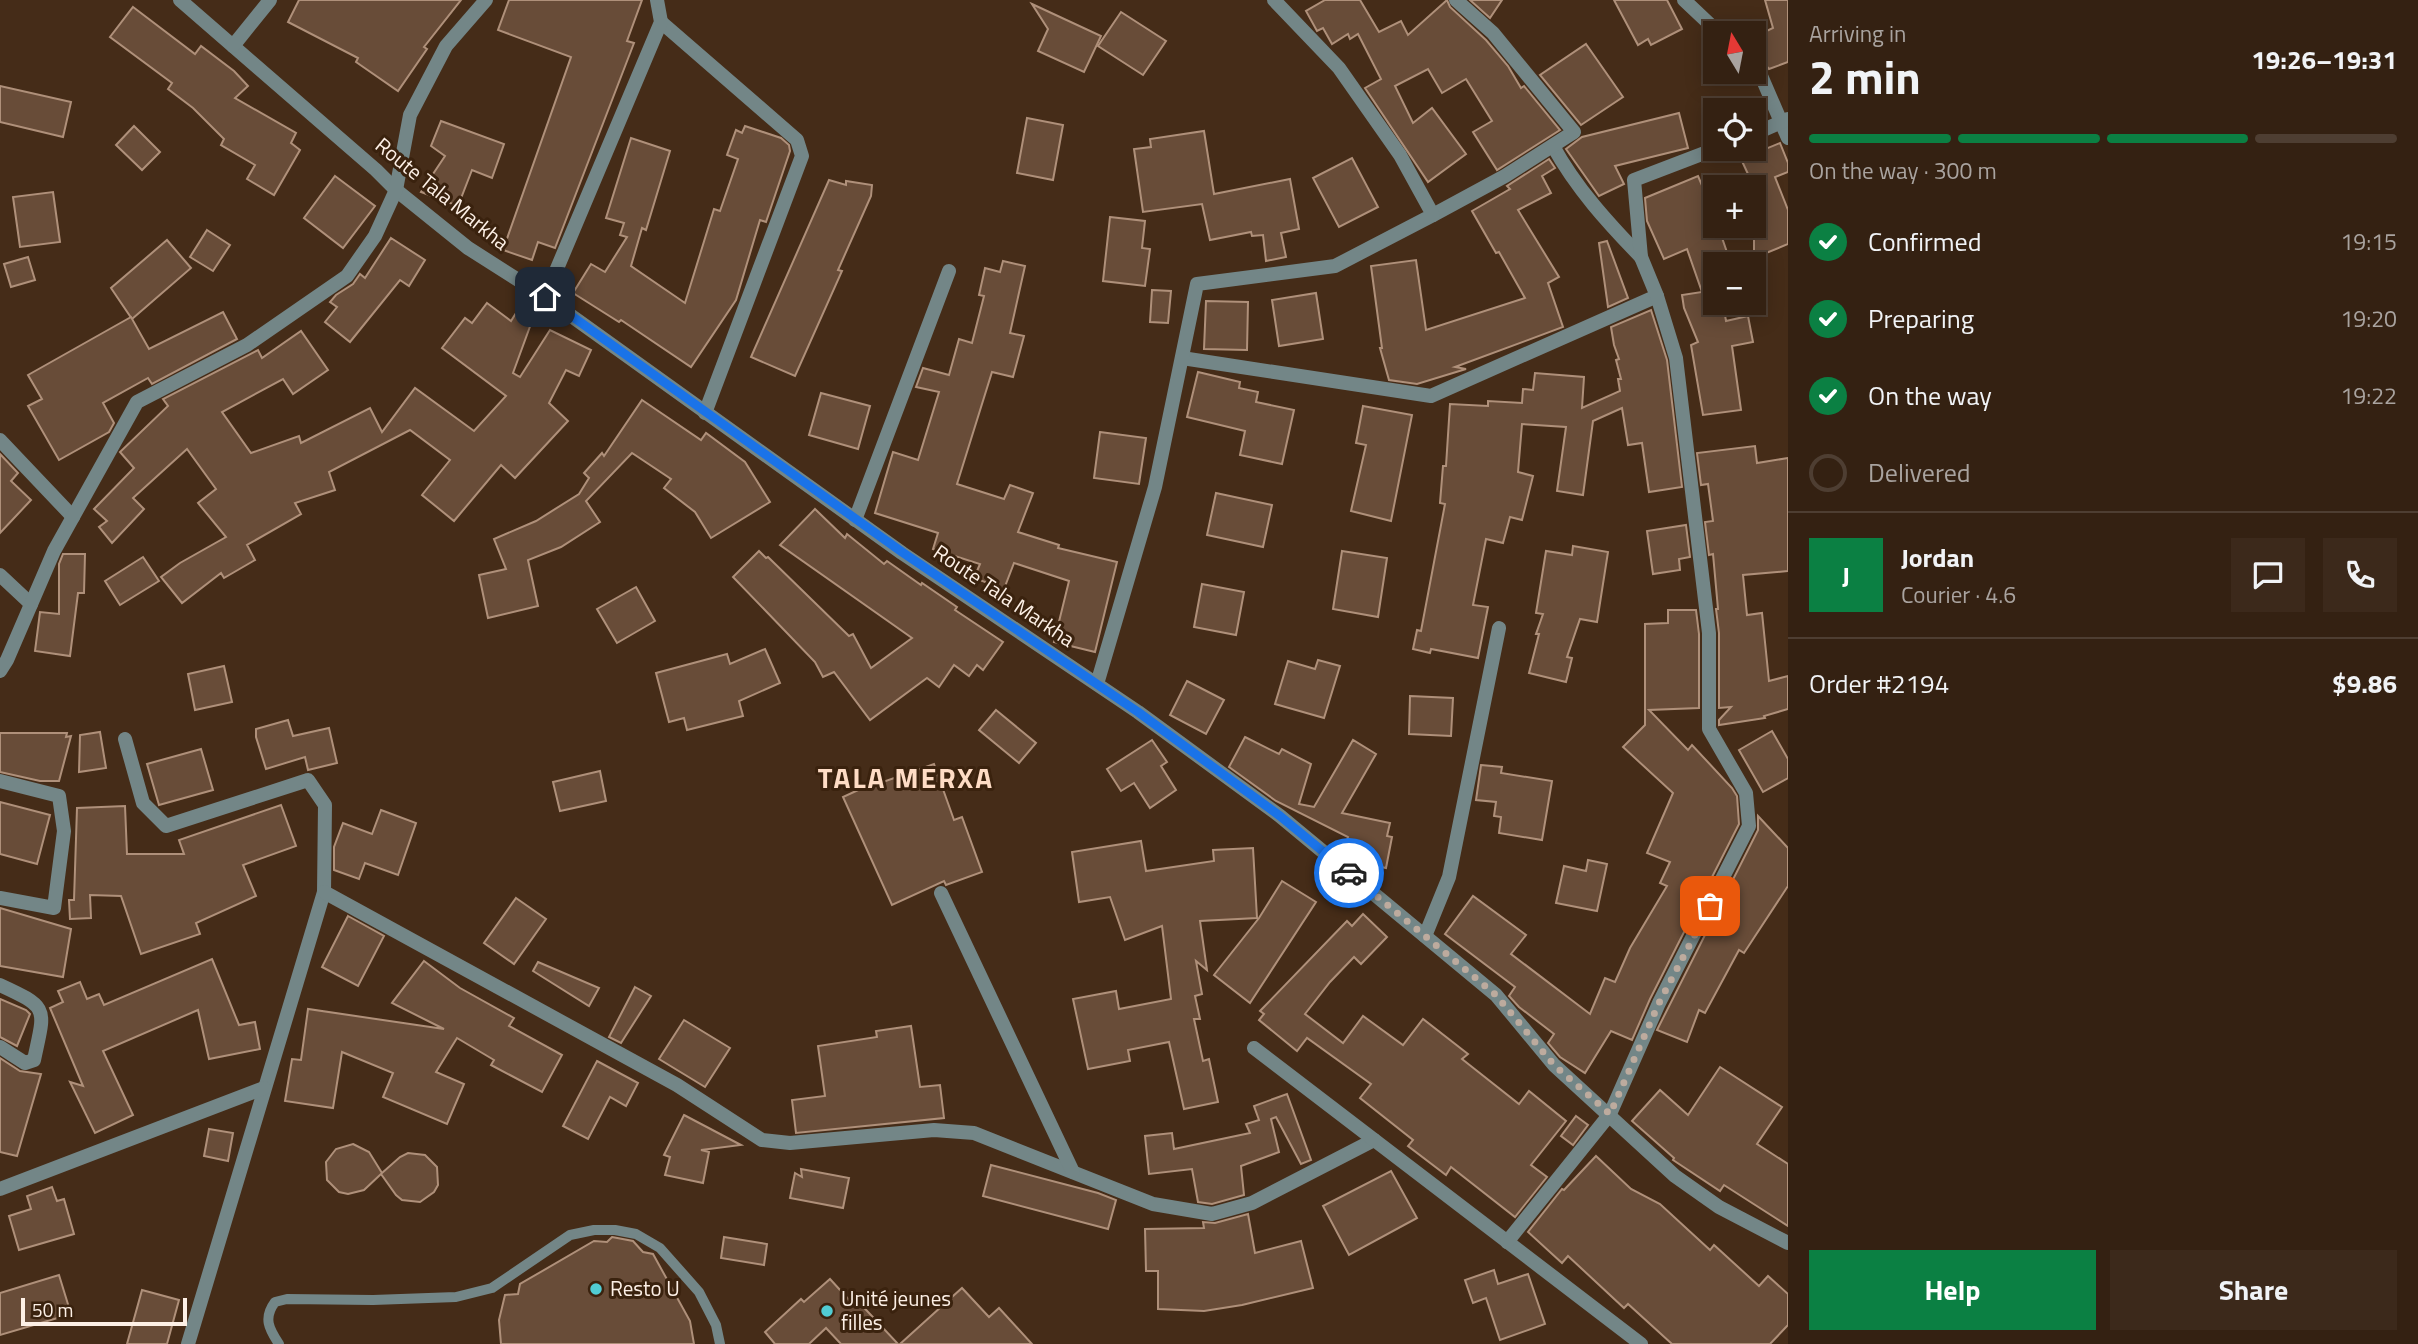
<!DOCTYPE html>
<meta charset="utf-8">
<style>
:root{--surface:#342112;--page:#3c291b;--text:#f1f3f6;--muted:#a9a39f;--line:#4e3e32;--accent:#0b8043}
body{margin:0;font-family:"Titillium Web",sans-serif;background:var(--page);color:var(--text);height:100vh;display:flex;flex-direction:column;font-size:26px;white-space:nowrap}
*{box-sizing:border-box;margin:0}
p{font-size:23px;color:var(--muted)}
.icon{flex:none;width:38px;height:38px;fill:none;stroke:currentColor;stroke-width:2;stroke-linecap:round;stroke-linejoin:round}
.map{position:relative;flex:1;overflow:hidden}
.sheet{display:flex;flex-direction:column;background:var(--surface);width:630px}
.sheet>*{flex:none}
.needle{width:46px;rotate:350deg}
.tools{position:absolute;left:1703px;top:21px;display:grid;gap:14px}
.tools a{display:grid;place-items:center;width:63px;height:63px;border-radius:0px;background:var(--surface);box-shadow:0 4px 18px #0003,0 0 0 2px var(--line);font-size:35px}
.scale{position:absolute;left:21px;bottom:18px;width:166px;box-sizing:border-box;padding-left:7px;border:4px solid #fdf0e6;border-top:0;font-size:19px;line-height:24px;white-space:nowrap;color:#fdf0e6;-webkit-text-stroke:5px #3a220e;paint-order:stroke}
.pin{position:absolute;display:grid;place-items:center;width:60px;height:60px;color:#fff;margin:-30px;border-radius:14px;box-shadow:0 4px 10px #0006}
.courier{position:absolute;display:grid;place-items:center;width:70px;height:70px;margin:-35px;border:5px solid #1a73e8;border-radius:50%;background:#fff;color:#222;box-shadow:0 2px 9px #0007}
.head em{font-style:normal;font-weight:700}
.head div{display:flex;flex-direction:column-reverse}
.head{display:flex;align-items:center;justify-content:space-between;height:119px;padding:0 21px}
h1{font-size:46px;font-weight:700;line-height:52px}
.bar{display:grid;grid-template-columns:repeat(4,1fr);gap:10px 7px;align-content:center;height:84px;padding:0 21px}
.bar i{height:9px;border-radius:5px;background:var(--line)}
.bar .active{background:var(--accent)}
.bar p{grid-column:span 4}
.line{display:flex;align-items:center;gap:18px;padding:0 21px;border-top:2px solid var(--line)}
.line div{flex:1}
.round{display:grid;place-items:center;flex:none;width:74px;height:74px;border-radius:0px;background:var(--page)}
ol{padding:0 21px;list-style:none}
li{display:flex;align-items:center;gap:21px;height:77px}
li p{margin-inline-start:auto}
li .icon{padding:7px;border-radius:50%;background:var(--accent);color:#fff;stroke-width:4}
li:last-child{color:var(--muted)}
li i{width:38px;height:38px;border:4px solid var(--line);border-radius:50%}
.button{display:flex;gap:14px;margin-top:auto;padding:14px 21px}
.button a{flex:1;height:80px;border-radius:0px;background:var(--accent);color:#fff;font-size:28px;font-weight:700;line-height:80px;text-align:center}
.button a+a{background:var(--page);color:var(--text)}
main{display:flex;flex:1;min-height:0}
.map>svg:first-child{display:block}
.building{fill:#684c38;stroke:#af907a;stroke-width:2}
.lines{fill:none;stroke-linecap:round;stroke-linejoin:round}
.lane{stroke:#738687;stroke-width:10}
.street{stroke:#738687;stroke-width:14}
.done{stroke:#bdab9e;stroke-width:7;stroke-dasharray:0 12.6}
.route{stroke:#1a73e8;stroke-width:9}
.poi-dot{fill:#51ccd3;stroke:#3a220e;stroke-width:2.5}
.labels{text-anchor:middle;stroke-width:6;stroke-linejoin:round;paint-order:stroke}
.street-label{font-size:21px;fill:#fdf0e6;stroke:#3a220e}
.poi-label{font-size:21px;fill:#fdf0e6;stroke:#3a220e;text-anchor:start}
.district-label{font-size:28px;font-weight:bold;letter-spacing:2px;fill:#fedcc5;stroke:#3a220e}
</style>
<main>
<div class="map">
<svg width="1788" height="1344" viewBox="0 0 1788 1344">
<rect width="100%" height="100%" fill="#452c18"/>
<g class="building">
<path d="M299 0H461L424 47 427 49 398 91 356 62 358 58 288 22Z"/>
<path d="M509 0H642L627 41 634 43 555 248 538 242 532 260 503 250 571 57 498 30Z"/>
<path d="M1325 0H1360L1379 32 1401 21 1408 35 1447 0 1450 7 1486 40 1508 66 1521 88 1524 86 1560 130 1497 170 1473 132 1492 121 1466 79 1442 93 1428 69 1395 86 1413 123 1432 108 1466 154 1428 182 1365 88 1381 79 1358 34 1350 39 1348 34 1332 44 1323 28 1317 31 1306 11Z"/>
<path d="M1470 0H1502L1490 18Z"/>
<path d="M1614 0H1667L1682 29 1651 45 1648 39 1638 45Z"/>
<path d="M1765 0H1788V62L1769 69 1763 62 1754 37 1773 28Z"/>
<path d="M1032 4 1101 36 1084 72 1038 51 1048 29Z"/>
<path d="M133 7 195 54 201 46 234 71 248 86 235 98 296 133 291 143 300 150 274 195 247 179 255 165 221 145 224 139 193 108 168 89 172 83 110 37Z"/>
<path d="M1121 12 1166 41 1143 75 1098 46Z"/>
<path d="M1586 44 1623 97 1581 125 1540 75Z"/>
<path d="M0 86 71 102 63 137 0 122Z"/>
<path d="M1679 113 1688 148 1615 166 1624 184 1599 196 1566 149 1582 137Z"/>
<path d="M1027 118 1063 125 1053 180 1017 173Z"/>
<path d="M441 121 504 144 492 178 472 170 458 206 421 192 445 156 431 146Z"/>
<path d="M134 126 160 152 142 170 116 145Z"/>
<path d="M745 126 781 138 789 145 790 151 766 222 760 220 736 300 691 367 621 320 619 322 573 293 591 264 605 272 627 237 620 235 624 223 606 218 631 138 670 151 646 230 642 228 631 266 685 303 714 209 720 211 738 159 727 155 736 130 742 133Z"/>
<path d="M1204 131 1214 194 1290 179 1299 229 1281 233 1286 257 1266 261 1263 235 1252 236 1251 232 1210 240 1202 204 1143 212 1134 149 1151 147 1150 139Z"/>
<path d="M1780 143 1788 163V172L1775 177 1788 210V244L1754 258V187L1741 159Z"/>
<path d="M1352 158 1378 207 1339 227 1313 178Z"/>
<path d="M1549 159 1555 168 1542 176 1551 193 1518 210 1559 277 1548 283 1563 327 1455 367 1466 369 1417 384 1389 380 1380 348H1382L1371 266 1416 260 1426 330 1525 298 1499 252 1496 253 1472 211 1510 189 1507 186Z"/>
<path d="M335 176 375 206 343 248 304 218Z"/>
<path d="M1698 176 1706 195 1715 191V226H1718L1731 264H1715V303H1723L1726 321 1748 316 1753 342 1732 346 1741 410 1703 415 1691 345 1698 342 1684 308 1682 295 1702 292 1687 249 1664 259 1647 221 1645 198Z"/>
<path d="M829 180 846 185V181L872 185 871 196 838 270 842 271 795 376 751 357Z"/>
<path d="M53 192 60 242 20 247 13 197Z"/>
<path d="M1110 217 1145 221 1142 248 1150 249 1145 286 1103 281Z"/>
<path d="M207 230 230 245 213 271 190 257Z"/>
<path d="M391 238 425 260 409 286 400 280 350 342 325 322 337 307 330 302 336 295 353 284 360 274 365 278Z"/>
<path d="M167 240 191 268 132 319 111 288Z"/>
<path d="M1607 241 1628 298 1608 307 1599 243Z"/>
<path d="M28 257 35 280 11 287 4 264Z"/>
<path d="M1003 261 1025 266 1010 333 1024 336 1013 377 992 372 957 484 1004 499 1010 485 1033 493 1018 532 1059 545 1058 548 1117 562 1095 652 1054 642 1069 581 1014 563 1004 589 974 578 980 564 933 549 938 533 875 513 893 452 918 460 939 392 916 387 923 368 949 375 959 339 972 343 984 296 979 295 985 268 1000 272Z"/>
<path d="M1152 290 1171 291 1168 323 1150 322Z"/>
<path d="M1316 293 1323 339 1279 346 1272 300Z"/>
<path d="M1206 301 1248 302 1247 350 1204 349Z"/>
<path d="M487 303 511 321 516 313 532 321 513 373 520 377 550 330 591 350 579 376 566 370 549 403 568 421 515 478 501 465 454 521 422 495 450 460 410 430 329 472 335 490 295 503 301 514 247 545 255 560 224 578 221 573 182 603 161 577 180 563 226 537 198 503 216 489 187 449 133 498 144 509 112 543 99 527 107 521 94 509 134 468 120 452 168 406 163 399 258 350 262 358 301 331 328 370 293 394 283 379 222 412 251 453 299 436 301 443 370 408 382 432 415 388 474 431 506 396 442 348 465 318 472 323Z"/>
<path d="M1651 310 1667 360 1682 487 1649 492 1642 443 1628 445 1622 408 1593 421 1583 495 1557 491 1566 427 1522 424 1518 472 1533 476 1522 520 1510 517 1503 543 1486 539 1473 605 1488 607 1478 658 1431 649 1430 653 1413 649 1417 630 1421 631 1445 504 1440 503 1443 466H1446L1450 404 1488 406V401L1522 403 1523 389 1533 390 1535 373 1584 377 1582 408 1620 391 1618 379H1621L1616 360 1619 359 1614 345 1611 327Z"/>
<path d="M223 312 237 339 152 384 148 378 103 403 114 423 109 432 59 460 28 406 42 399 28 375 131 317 149 349Z"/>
<path d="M1198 372 1240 382 1239 388 1258 392 1256 402 1294 410 1282 464 1240 455 1245 431 1187 417Z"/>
<path d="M821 393 870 406 858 449 809 435Z"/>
<path d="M642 400 701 440 706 433 745 462 770 502 711 538 695 512 664 488 671 479 632 453 586 501 600 522 561 547 528 560 538 606 488 618 479 575 506 569 494 539 536 521 579 494 589 478 584 473 602 453 604 456Z"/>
<path d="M1363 406 1412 415 1391 521 1351 511 1366 445 1356 443Z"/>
<path d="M1100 432 1146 438 1139 484 1094 478Z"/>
<path d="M1755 446 1757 463 1788 458V571L1743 575 1747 615 1762 613 1769 681 1788 676V709L1764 716 1765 718 1719 725V720L1731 707 1719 708V633L1716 609H1718L1713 554 1709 555 1705 522 1713 521 1708 484 1701 485 1697 453Z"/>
<path d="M0 454 18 473 11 481 31 500 0 533Z"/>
<path d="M1216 493 1272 505 1263 547 1207 535Z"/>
<path d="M815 509 845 538 847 534 884 564 887 561 921 585 922 583 957 607 955 610 1003 642 983 670 977 665 969 676 954 665 939 687 927 678 870 720 834 672 823 677 815 662 733 577 759 551 766 558 768 557 849 636 853 634 871 668 912 638 780 545Z"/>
<path d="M1686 525 1690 557 1679 559 1680 570 1653 574 1647 531Z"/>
<path d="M1573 546 1608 552 1597 622 1580 619 1567 657 1572 658 1566 682 1529 673 1539 634H1536L1543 614 1536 613 1546 551 1572 555Z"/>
<path d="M1342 551 1387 558 1378 617 1333 609Z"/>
<path d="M63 554H85L84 593H78L70 656 35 651 40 612 59 614V564Z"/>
<path d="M143 557 159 581 120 605 105 581Z"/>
<path d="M1202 584 1244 592 1236 635 1194 627Z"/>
<path d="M636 587 655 621 617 643 597 609Z"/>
<path d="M1668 610H1696L1699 634V708L1649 710 1688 750 1692 745 1732 788 1737 796 1739 824 1650 999 1632 1040 1611 1031 1585 1073 1560 1057 1548 1043 1554 1034 1519 1007 1509 996 1515 987 1445 934 1473 896 1526 935 1511 954 1590 1014 1605 978 1615 982 1630 948 1667 886 1660 883 1670 862 1647 853 1673 793 1623 747 1645 725V624L1668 623Z"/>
<path d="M765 649 780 683 739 701 743 716 687 730 684 718 669 722 656 673 727 654 730 664Z"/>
<path d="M1318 660 1340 666 1324 718 1275 704 1288 661 1315 669Z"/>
<path d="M224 666 232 702 195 710 188 674Z"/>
<path d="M1187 681 1224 700 1206 734 1170 715Z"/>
<path d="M1410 696 1453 698 1451 736 1409 734Z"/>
<path d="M996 710 1036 743 1019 763 979 730Z"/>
<path d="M288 720 293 736 329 728 337 763 308 770 305 757 266 769 256 737V729Z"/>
<path d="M1772 731 1788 759V778L1763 792 1739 750Z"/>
<path d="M100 732 106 768 79 772 80 735Z"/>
<path d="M0 733H67L66 737 71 736 59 781H40L0 772Z"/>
<path d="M1245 737 1279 754 1282 749 1311 764 1299 804 1314 807 1353 740 1376 754 1342 813 1390 823 1387 836 1392 837 1386 868 1348 860 1344 856 1348 837 1276 801 1229 767Z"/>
<path d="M1152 740 1167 762 1161 766 1176 790 1150 808 1134 783 1121 791 1107 769Z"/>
<path d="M201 749 213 790 159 805 147 764Z"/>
<path d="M934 764 954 820 962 817 982 872 946 885 944 881 892 905 843 797 882 779 883 782Z"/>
<path d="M1481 765 1502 767 1501 773 1552 781 1542 840 1499 833 1501 817 1494 816 1496 802 1476 800Z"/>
<path d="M600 771 606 801 560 811 553 782Z"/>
<path d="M0 802 50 815 37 864 0 854Z"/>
<path d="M281 805 296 846 243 865 256 896 196 923 200 934 141 954 121 896 90 895 91 918 70 919 69 900H74L77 808 125 806 127 854H184L179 840Z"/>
<path d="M381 810 416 823 398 875 365 863 359 879 334 870V847L343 823 372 834Z"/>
<path d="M1758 816 1788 848V886L1744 953 1739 950 1705 1013 1699 1010 1687 1042 1657 1030 1758 830Z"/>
<path d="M1141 841 1146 871 1214 861 1213 850 1253 848 1257 918 1200 921 1207 970 1196 961 1202 994 1195 996 1200 1019H1194L1203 1061 1209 1059 1218 1102 1184 1109 1169 1042 1128 1050 1130 1061 1088 1069 1073 999 1116 991 1119 1009 1171 999 1162 926 1125 940 1110 897 1079 902 1072 852Z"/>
<path d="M1588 860 1607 864 1597 911 1556 903 1564 866 1586 871Z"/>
<path d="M1282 881 1316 902 1250 1003 1214 975 1259 918Z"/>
<path d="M516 898 546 919 514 964 484 943Z"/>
<path d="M0 908 71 929 63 977 0 966Z"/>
<path d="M1363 914 1387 937 1361 964 1354 957 1330 982 1305 1014 1343 1043 1363 1016 1403 1045 1423 1019 1468 1054 1462 1059 1519 1104 1529 1091 1566 1121 1531 1165 1547 1177 1515 1217 1451 1167 1446 1175 1408 1146 1413 1140 1360 1098 1371 1084 1307 1038 1297 1051 1259 1020 1264 1014 1260 1011 1347 921 1352 926Z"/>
<path d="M348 916 384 936 358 986 322 967Z"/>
<path d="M212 959 239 1025 255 1022 260 1049 209 1059 198 1010 103 1051 133 1115 95 1133 70 1082 83 1086 50 1008 63 1002 58 991 80 982 87 999 99 994 104 1005Z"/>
<path d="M424 961 460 988 514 1018 509 1026 562 1055 542 1092 491 1065 494 1060 457 1038 436 1072 464 1084 447 1124 383 1097 393 1073 342 1052 333 1108 285 1101 292 1059 301 1060 308 1009 444 1029 392 1003Z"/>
<path d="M538 962 599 988 589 1006 533 971Z"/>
<path d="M635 987 651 996 621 1043 609 1037Z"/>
<path d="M0 999 26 1010 30 1014 17 1046 0 1037Z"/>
<path d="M684 1020 730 1048 705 1087 659 1059Z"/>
<path d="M911 1026 920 1087 940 1085 944 1118 796 1133 792 1100 825 1096 818 1046 877 1037 876 1031Z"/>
<path d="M0 1058 20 1071 41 1074 17 1156 0 1152Z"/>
<path d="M597 1061 638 1083 626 1106 610 1097 588 1139 563 1126Z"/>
<path d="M1720 1067 1782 1107 1757 1144 1788 1164V1226L1724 1185 1720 1191 1673 1160 1674 1158 1632 1121 1660 1090 1688 1115Z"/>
<path d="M1287 1094 1311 1160 1301 1164 1276 1117 1271 1119 1279 1152 1241 1166 1244 1195 1212 1204 1198 1202 1192 1169 1149 1174 1145 1136 1172 1133 1174 1149 1250 1133 1246 1124 1259 1120 1254 1106Z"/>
<path d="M684 1115 741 1145 701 1150 709 1152 703 1183 665 1175 670 1157 664 1155Z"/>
<path d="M1576 1116 1588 1125 1573 1145 1561 1136Z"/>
<path d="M209 1129 233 1133 228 1161 204 1156Z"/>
<path d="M353 1144 369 1152 382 1173 400 1157 408 1153 425 1155 437 1167 438 1185 434 1192 420 1202 402 1200 396 1195 381 1174 364 1190 348 1194 339 1192 327 1180 326 1162 336 1149Z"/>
<path d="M1596 1156 1631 1189 1660 1204 1710 1250 1714 1245 1759 1286 1768 1276 1788 1294V1325L1770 1344H1672L1628 1304 1624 1308 1568 1256 1562 1263 1528 1232 1562 1189 1564 1190Z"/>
<path d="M991 1165 1098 1193 1116 1200 1108 1229 983 1196Z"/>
<path d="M801 1169 849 1178 843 1208 790 1198 795 1173 802 1177Z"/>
<path d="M1391 1171 1417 1218 1349 1255 1323 1206Z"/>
<path d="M52 1187 57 1201 64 1199 74 1234 19 1250 9 1216 31 1209 27 1196Z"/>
<path d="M1248 1214 1255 1253 1301 1241 1313 1288 1242 1305 1204 1311 1158 1309V1271H1146L1145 1229 1204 1228 1203 1222 1215 1223Z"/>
<path d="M612 1237 633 1241 643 1252 653 1254 690 1321 694 1344H501L499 1320 505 1295 518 1294 520 1284 594 1241 607 1242Z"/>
<path d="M724 1237 767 1244 764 1265 721 1258Z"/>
<path d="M1494 1270 1498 1284 1528 1274 1545 1324 1500 1340 1486 1298 1473 1303 1465 1280Z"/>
<path d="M59 1275 71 1314 0 1335V1293Z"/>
<path d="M830 1279 851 1302 855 1298 898 1344H841L826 1328 809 1344H775L765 1332 801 1299 804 1302Z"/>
<path d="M962 1288 989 1317 999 1308 1032 1344H900Z"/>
<path d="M142 1290 179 1300 167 1344H127Z"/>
</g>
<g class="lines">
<path class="lane" d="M279 1344C269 1329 263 1318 275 1302L287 1299 373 1300 456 1297 492 1288 570 1235 594 1230H615L636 1234 660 1248 699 1292 716 1325 720 1344"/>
<g class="street">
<path d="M180 0 376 170 396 190 468 248 545 297 902 553 1138 712 1280 816 1496 995 1554 1065 1675 1176 1719 1207 1788 1243"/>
<path d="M1684 0 1719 33"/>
<path d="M661 22 797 140 802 156 705 413"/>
<path d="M233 46 270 0"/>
<path d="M1754 66 1759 71 1788 138"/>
<path d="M1754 134 1788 119"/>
<path d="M1553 146C1576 188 1608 223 1641 257"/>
<path d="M1433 215 1505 176 1574 132 1493 33 1456 0"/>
<path d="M545 297 661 22 657 0"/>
<path d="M1182 358 1431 396 1657 296"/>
<path d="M0 440 73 517"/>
<path d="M855 520 949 271"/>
<path d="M0 575 31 604"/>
<path d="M0 671 7 660 54 551 137 402 247 345 347 276 375 236 396 190 410 115 446 46 486 0"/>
<path d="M1097 684 1155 487 1197 284 1335 266 1433 215 1400 155 1339 68 1274 0"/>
<path d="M125 739 143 803 166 826 308 780 325 805 324 892 188 1344"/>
<path d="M0 781 59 796 64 831 54 908 0 898"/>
<path d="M324 892 677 1085 762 1140 790 1143 934 1130 974 1133 1153 1204 1212 1214 1252 1203 1374 1140"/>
<path d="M941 893 1073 1172"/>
<path d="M1425 936 1449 877 1499 628"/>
<path d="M0 985C50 1008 45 1008 34 1060L25 1063 0 1047"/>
<path d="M1254 1048 1641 1344"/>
<path d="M0 1189 264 1088"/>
<path d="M1507 1242 1610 1114 1659 1003 1749 826 1746 793 1709 729V633L1676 358 1657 296 1641 257 1634 180 1715 149"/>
</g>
</g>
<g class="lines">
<path class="done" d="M1349 873 1496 995 1554 1065 1610 1114 1659 1003 1710 906"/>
<path class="route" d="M545 297 902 552 1138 712 1280 816 1349 873"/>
</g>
<g class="poi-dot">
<circle cx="596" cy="1289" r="7"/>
<circle cx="827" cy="1311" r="7"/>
</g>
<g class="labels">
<g class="street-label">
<text transform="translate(442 194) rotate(39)" y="7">Route Tala Markha</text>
<text transform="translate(1004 596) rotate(34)" y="7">Route Tala Markha</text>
</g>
<g class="poi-label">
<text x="610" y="1296">Resto U</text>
<text x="841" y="1306">Unité jeunes<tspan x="841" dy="24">filles</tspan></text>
</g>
<g class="district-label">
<text x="906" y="788">TALA MERXA</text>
</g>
</g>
</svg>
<div class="tools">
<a><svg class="needle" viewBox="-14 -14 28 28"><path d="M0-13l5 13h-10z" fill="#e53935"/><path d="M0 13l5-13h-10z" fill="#a9a39f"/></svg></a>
<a><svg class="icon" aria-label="locate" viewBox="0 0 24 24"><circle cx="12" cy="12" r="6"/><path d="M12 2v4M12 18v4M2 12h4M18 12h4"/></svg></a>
<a>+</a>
<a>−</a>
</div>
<div class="scale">50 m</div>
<div class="pin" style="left:1710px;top:906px;background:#ea580c"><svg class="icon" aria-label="bag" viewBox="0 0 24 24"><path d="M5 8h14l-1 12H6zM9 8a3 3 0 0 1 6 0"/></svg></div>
<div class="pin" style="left:545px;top:297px;background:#1f2937"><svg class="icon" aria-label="home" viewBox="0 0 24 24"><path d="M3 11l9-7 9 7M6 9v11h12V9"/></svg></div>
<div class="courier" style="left:1349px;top:873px"><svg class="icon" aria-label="car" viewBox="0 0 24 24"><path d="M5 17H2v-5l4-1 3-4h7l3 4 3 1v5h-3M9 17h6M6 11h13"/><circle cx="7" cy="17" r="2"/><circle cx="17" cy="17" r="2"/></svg></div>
</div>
<section class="sheet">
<div class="head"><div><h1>2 min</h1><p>Arriving in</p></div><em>19:26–19:31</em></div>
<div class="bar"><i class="active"></i><i class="active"></i><i class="active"></i><i></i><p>On the way · 300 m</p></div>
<ol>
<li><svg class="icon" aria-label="check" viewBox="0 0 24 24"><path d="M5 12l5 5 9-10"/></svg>Confirmed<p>19:15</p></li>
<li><svg class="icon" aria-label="check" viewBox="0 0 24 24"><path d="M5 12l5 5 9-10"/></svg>Preparing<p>19:20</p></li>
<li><svg class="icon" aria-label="check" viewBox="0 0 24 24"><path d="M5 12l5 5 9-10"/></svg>On the way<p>19:22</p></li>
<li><i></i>Delivered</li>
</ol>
<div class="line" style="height:126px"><b class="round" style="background:var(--accent);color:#fff">J</b><div><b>Jordan</b><p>Courier · 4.6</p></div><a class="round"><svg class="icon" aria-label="chat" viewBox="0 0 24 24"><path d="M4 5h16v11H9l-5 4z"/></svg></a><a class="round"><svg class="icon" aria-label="phone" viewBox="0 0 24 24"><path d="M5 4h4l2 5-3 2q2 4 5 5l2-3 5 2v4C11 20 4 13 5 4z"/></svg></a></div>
<div class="line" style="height:91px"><div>Order #2194</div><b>$9.86</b></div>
<div class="button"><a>Help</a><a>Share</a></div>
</section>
</main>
